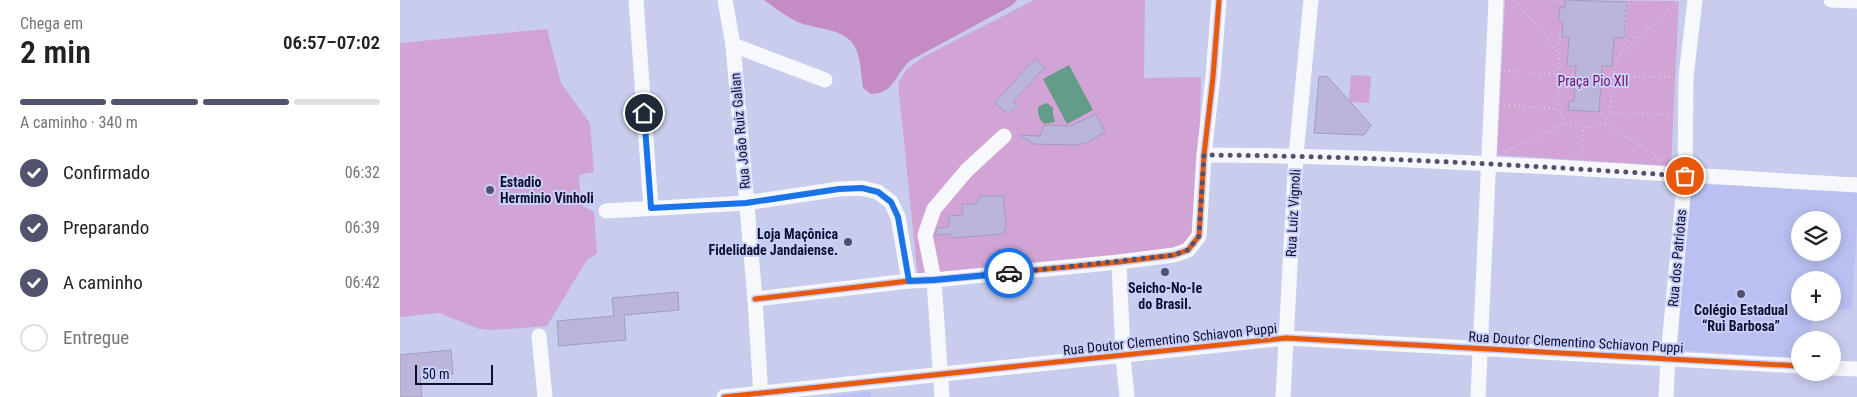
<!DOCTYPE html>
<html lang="pt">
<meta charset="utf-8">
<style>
:root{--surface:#fff;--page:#f2f2f2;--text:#222;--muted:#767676;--line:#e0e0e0;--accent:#50526e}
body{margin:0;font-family:"Roboto Condensed",sans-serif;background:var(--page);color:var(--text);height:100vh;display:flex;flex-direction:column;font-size:19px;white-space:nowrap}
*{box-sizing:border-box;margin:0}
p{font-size:16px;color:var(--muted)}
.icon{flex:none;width:28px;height:28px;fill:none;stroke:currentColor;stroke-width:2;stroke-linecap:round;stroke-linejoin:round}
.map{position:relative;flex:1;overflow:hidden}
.panel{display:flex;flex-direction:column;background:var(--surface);width:400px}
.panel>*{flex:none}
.fabs{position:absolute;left:1391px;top:211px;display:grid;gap:10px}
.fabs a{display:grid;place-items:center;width:50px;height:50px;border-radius:50%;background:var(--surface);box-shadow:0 2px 12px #0003;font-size:25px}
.scale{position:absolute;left:15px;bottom:12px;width:78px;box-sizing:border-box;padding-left:5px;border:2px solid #0f102a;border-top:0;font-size:14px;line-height:18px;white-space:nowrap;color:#0f102a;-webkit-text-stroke:4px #c9cffc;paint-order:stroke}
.pin{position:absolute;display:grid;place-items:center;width:42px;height:42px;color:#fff;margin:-21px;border:2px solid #fff;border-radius:50%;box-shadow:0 1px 5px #0007}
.courier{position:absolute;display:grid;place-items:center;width:50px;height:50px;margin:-25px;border:4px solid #1a73e8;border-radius:50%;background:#fff;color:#222;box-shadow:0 1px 6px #0007}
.summary em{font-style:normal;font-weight:600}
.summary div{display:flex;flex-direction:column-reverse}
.summary{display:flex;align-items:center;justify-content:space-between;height:85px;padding:0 20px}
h1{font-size:32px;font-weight:600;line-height:38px}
.bar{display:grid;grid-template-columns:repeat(4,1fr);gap:8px 5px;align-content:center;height:60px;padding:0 20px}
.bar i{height:6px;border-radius:4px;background:var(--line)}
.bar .selected{background:var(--accent)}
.bar p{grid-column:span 4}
ol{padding:0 20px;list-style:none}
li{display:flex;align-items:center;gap:15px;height:55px}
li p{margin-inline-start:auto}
li .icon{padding:5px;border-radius:50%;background:var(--accent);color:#fff;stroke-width:4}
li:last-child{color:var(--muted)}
li i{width:28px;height:28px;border:2px solid var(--line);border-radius:50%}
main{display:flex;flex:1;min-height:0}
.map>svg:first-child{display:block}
.built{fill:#bac0f2;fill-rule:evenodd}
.green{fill:#d2a4d5}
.forest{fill:#c48bc5}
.water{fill:#649c8a}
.building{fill:#bbb5da;stroke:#a09eb9}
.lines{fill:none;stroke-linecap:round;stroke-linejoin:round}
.path{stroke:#ced0d9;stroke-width:2;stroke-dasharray:1 4;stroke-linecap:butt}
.minor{stroke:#f7f8fc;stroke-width:15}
.cycleway-casing{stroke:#c9cffc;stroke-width:8}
.cycleway{stroke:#e8590c;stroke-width:5}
.done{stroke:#50526e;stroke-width:5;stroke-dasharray:0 9}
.route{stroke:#1a73e8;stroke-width:6}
.poi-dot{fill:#50526e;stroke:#c9cffc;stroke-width:2}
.labels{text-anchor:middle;stroke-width:4;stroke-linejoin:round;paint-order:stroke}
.park-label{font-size:14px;fill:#761161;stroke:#c9cffc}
.street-label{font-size:14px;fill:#0f102a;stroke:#c9cffc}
.poi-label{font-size:14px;font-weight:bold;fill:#0f102a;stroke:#c9cffc}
</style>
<main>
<section class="panel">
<div class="summary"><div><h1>2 min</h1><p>Chega em</p></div><em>06:57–07:02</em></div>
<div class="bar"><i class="selected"></i><i class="selected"></i><i class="selected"></i><i></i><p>A caminho · 340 m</p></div>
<ol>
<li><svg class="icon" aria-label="check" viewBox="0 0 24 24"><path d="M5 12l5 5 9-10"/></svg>Confirmado<p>06:32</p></li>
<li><svg class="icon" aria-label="check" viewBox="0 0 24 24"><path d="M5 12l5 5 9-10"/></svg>Preparando<p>06:39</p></li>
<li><svg class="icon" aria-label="check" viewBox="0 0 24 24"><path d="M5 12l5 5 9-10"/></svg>A caminho<p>06:42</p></li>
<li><i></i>Entregue</li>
</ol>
</section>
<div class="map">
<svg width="1457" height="397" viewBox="0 0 1457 397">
<rect width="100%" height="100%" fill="#c8cded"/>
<g class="built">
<path d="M1288 184 1457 191V226L1452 310 1433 309 1432 280H1400V312L1413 313 1412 340H1400V358L1278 350ZM1400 220H1432V252H1400Z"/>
<path d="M470 391 471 397H430V396Z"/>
</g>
<g class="green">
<path d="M634 0H745L744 78 801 77 797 232 785 247 518 279 498 83 507 69 523 57Z"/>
<path d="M1105 0 1279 1 1271 166 1097 155Z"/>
<path d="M147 29 161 83 190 123 194 172 179 175 181 205 194 212 197 254 187 260 147 326 93 330 79 329 39 313 0 317V43Z"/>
<path d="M951 75 971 76 969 103 949 102Z"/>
</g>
<path class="forest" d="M364 0H617L611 6 511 60C495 73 495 94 471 94L463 88C461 75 461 59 455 47 445 27 414 30 396 21 385 16 374 7 364 0Z"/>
<g class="water">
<path d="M669 65 693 110 667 124 643 79Z"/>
<path d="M647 103 653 108V114L655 122 644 124C639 119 637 113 639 106Z"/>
</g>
<g class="building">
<path d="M1165 0 1227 2 1224 38 1214 37 1212 66H1202L1199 112 1168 110 1169 101H1174L1176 66H1167L1169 37H1162L1163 21H1159L1160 7 1165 8Z"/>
<path d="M635 59 645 67 613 102 617 106 609 114 594 103Z"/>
<path d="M927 76 971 125 964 135 914 133 919 77Z"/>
<path d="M696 114 705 132 686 143 676 145 634 144 619 135 640 136 644 126 649 125 671 126Z"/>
<path d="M580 196H603L606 224 604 234 552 238 550 234 535 235 538 228 548 227 549 216 563 215 562 204H576Z"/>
<path d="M278 292 279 310 224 315 226 340 159 346 157 321 214 316 212 298Z"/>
<path d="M51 350 53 374 20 377 22 397H0V355Z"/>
</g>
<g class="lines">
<g class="path">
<path d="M1115 0 1159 53"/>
<path d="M1270 0 1279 1 1278 33"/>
<path d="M1161 4V0"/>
<path d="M1220 55 1279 1"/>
<path d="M1104 71 1159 74 1158 109"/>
<path d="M1159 74 1160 27"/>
<path d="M1214 77H1274"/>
<path d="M1104 105 1158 109 1166 123C1180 129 1191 129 1205 123L1210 112 1274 115"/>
<path d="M1210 112 1212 77 1225 40 1227 0"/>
<path d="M1205 123 1263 161"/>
<path d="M1104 152 1166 123"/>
<path d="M1182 156 1183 128"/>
<path d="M1271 163 1272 153"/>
</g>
<g class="minor">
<path d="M236 0 251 208"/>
<path d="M325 0 333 45 355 299 361 397"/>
<path d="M1431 0 1457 1"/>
<path d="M333 45 425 80"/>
<path d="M804 155C1022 156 1239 173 1457 185"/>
<path d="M206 211 346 203 439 189 462 188 478 192 491 202 498 217 509 281"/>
<path d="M719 262 723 356 727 397"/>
<path d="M355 299 509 281 534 280 719 262 774 255 788 250 799 236 804 155 813 77 819 0"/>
<path d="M139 336 145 397"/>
<path d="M1432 368 1457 369"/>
<path d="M324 397 886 338 1400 366"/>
<path d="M542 397 534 280 525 235 534 209 567 170 604 136"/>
<path d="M883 397 896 155 911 0"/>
<path d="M1078 397 1096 0"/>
<path d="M1266 397 1268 357 1285 176 1286 77 1295 0"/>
</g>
<g class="cycleway-casing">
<g id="cycleway">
<path d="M355 299 509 281 534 280 719 262 774 255 788 250 799 236 804 155 813 77 819 0"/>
<path d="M324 397 886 338 1400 366"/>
</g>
</g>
<use href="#cycleway" class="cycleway"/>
</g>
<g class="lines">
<path class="done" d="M609 273 774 255 788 250 799 236 804 155C964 156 1125 165 1285 176"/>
<path class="route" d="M244 113 251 208 346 203 439 189 462 188 478 192 491 202 498 217 509 281 534 280 609 273"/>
</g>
<g class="poi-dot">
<circle cx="90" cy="190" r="5"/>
<circle cx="448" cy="242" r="5"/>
<circle cx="765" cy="272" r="5"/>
<circle cx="1341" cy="294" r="5"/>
</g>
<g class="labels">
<g class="park-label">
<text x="1193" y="86">Praça Pio XII</text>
</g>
<g class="street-label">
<text transform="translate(340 131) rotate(-95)" y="5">Rua João Ruiz Galian</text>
<text transform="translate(893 213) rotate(-87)" y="5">Rua Luiz Vignoli</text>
<text transform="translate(1277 258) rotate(-85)" y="5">Rua dos Patriotas</text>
<text transform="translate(770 339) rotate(-6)" y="5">Rua Doutor Clementino Schiavon Puppi</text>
<text transform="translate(1176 342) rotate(3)" y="5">Rua Doutor Clementino Schiavon Puppi</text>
</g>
<g class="poi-label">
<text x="100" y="187" text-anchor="start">Estadio<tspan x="100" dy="16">Herminio Vinholi</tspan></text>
<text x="438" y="239" text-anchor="end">Loja Maçônica<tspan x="438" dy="16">Fidelidade Jandaiense.</tspan></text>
<text x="765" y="293">Seicho-No-Ie<tspan x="765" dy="16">do Brasil.</tspan></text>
<text x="1341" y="315">Colégio Estadual<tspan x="1341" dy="16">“Rui Barbosa”</tspan></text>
</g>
</g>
</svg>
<div class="fabs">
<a><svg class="icon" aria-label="layers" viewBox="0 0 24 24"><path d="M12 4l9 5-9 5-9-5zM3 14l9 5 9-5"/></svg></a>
<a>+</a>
<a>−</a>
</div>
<div class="scale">50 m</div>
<div class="pin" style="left:1285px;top:176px;background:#ea580c"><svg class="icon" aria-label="bag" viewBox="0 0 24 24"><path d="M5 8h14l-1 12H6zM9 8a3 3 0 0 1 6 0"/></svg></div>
<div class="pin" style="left:244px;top:113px;background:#1f2937"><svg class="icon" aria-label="home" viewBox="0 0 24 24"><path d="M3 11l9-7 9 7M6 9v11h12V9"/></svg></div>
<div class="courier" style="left:609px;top:273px"><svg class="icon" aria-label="car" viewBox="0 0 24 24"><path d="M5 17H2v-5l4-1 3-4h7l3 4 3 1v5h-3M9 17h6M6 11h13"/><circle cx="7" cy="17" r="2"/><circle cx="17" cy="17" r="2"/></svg></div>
</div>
</main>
